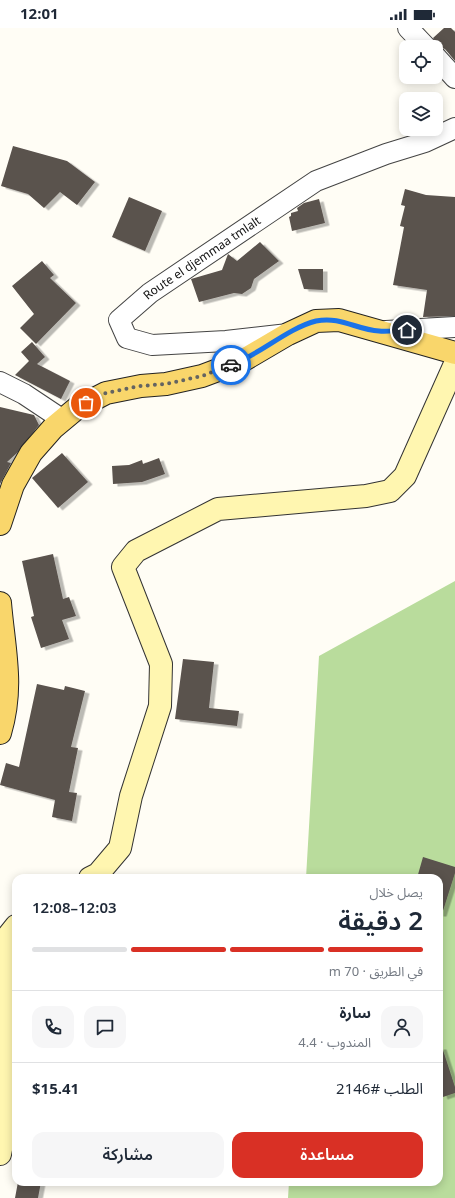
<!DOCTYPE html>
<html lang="ar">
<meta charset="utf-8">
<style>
:root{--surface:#fff;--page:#f6f6f7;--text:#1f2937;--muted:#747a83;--line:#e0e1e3;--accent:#d93025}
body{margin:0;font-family:Georgia,"Noto Sans Arabic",serif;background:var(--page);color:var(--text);direction:rtl;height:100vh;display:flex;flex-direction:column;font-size:15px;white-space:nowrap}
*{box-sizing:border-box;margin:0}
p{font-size:13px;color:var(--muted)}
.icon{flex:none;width:22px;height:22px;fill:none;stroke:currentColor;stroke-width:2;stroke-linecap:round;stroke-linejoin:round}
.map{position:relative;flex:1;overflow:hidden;direction:ltr}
.side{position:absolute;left:12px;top:846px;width:431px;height:312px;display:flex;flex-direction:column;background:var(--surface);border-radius:12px;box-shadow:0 2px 10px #0003;direction:rtl}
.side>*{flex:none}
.controls{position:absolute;left:399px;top:12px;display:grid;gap:8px}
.controls a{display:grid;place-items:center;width:44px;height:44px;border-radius:8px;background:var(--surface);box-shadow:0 2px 10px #0003;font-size:20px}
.pin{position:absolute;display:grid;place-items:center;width:34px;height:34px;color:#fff;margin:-17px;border:2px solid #fff;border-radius:50%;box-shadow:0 1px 4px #0007}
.courier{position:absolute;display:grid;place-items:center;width:40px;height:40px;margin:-20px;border:3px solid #1a73e8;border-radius:50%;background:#fff;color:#222;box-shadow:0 1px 5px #0007}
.overview em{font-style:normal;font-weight:600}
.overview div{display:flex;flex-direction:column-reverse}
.overview{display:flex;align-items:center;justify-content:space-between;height:68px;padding:0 20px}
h1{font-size:26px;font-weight:600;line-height:30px}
.bar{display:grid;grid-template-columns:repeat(4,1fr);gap:6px 4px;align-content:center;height:48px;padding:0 20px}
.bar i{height:5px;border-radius:3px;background:var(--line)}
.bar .selected{background:var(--accent)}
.bar p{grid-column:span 4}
.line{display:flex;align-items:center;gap:10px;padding:0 20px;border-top:1px solid var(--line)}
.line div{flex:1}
.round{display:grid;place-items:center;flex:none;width:42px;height:42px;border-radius:12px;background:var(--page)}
.action{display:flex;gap:8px;margin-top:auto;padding:8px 20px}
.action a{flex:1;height:46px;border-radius:12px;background:var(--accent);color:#fff;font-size:16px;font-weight:600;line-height:46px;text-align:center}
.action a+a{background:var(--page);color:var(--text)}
.status{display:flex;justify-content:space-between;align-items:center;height:28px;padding:0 20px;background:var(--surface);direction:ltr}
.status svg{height:11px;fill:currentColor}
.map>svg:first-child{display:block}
.forest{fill:#b9dc9c}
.building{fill:#5a524d;filter:url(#shadow)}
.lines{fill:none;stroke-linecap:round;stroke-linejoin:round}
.street-casing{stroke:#444;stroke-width:22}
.secondary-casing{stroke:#333;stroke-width:24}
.primary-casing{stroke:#222;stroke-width:24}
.street{stroke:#fff;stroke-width:20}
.secondary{stroke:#fff6b0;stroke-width:22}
.primary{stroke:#f9d66b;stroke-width:22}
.done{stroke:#646461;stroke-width:4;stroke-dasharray:0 7.2}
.route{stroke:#1a73e8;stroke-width:5}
.labels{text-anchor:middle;stroke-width:4;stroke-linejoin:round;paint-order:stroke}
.street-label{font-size:12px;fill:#111;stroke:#fff}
</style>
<div class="status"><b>12:01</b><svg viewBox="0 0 49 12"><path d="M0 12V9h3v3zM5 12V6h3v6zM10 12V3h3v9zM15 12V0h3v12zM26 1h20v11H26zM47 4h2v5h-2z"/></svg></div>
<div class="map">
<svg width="455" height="1170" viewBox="0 0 455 1170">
<defs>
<filter id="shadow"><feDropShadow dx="4.5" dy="2.5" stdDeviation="0" flood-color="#0004"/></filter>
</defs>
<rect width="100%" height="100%" fill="#fffdf5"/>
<path class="forest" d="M455 553V1170H288L289 1154H439V850H306L319 628Z"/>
<g class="building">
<path d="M444 0H451L455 4V33L445 21 438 18 433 10Z"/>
<path d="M13 118 67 133 95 154 77 177 60 164 44 180 28 166 1 158Z"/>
<path d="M405 161 426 167 455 169V288L423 289 427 262 393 257 404 199 400 198 405 178 401 177Z"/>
<path d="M129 169 162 183 145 223 112 209Z"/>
<path d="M319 171 325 195 292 203 289 189 291 188V185L298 183 297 180 304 175Z"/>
<path d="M260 214 279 233 254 251 251 260 242 266 234 265 199 274 191 251 222 242 228 226 237 233Z"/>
<path d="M42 233 54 247 50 250 76 275 36 316 20 300 34 286 12 258Z"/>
<path d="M298 241H323V262L304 261Z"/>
<path d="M32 314 45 329 37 336 70 353 61 371 15 347 29 333 21 324Z"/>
<path d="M0 379 34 387 39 397 17 425 7 434 11 435 0 456Z"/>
<path d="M62 425 88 454 58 480 32 450Z"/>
<path d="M159 430 165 446 142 454 113 456 112 438 129 437 142 432 143 436Z"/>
<path d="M53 526 63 571 69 569 76 588 62 592 69 611 41 620 31 589 34 588 22 533Z"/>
<path d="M183 631 214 634 209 680 239 683 237 698 175 691Z"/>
<path d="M37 656 64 662 65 658 85 663 71 719 78 720 69 764 77 765 72 793 52 789 55 772 0 757 6 735 19 739Z"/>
<path d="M423 829 455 839V845L442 886H439V850H417Z"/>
<path d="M439 1019H442L455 1059V1065L443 1069 439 1056Z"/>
<path d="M18 1154H41L38 1170H15Z"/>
</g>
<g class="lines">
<g class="street-casing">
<g id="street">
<path d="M408 0 426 19"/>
<path d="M436 29 455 50"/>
<path d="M386 303 455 299"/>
<path id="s1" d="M288 306 226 313 152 317 127 310 119 292 150 265 316 153 386 126 425 114 455 100"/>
<path d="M0 354 24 366 63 392"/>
</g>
</g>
<g class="secondary-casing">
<g id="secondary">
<path d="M90 850 98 846 120 820 131 768 160 678 161 636 123 539 136 523 218 481 366 468 390 463 405 448 455 336"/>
<path d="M0 1126 11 1071 8 975 4 933 8 908 16 898"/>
</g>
</g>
<g class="primary-casing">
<g id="primary">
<path d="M0 496 13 457 31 425 53 400 77 380 106 365 141 358 166 356 202 348 242 333 288 306 316 293 339 292 455 325"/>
<path d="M0 575C4 622 14 658 0 705"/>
</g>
</g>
<use href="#street" class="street"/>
<use href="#secondary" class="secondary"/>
<use href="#primary" class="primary"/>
</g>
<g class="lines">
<path class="done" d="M86 375 106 365 140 358 166 356 202 348 231 337"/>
<path class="route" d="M231 337C259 327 288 300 316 293 341 288 357 302 379 303 388 304 398 302 407 302"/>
</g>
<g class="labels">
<g class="street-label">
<text dy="4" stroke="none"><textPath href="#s1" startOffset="286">Route el djemmaa tmlalt</textPath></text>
</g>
</g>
</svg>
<div class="controls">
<a><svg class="icon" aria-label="locate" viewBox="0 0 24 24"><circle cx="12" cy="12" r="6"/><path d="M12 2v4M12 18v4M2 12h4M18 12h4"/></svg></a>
<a><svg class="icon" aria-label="layers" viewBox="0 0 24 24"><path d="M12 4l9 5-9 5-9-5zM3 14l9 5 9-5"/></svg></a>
</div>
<div class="pin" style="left:86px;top:375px;background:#ea580c"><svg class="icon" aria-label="bag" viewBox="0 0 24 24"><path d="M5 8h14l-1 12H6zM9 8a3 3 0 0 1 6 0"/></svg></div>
<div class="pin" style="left:407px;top:302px;background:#1f2937"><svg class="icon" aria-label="home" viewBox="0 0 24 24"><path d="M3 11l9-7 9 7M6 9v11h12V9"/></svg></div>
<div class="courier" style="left:231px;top:337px"><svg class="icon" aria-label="car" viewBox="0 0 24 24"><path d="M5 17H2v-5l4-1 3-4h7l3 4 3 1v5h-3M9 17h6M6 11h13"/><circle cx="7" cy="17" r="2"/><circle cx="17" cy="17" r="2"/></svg></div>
<section class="side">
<div class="overview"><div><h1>2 دقيقة</h1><p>يصل خلال</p></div><em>12:03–12:08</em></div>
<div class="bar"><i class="selected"></i><i class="selected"></i><i class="selected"></i><i></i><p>في الطريق · 70 m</p></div>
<div class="line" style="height:72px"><a class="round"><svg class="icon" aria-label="person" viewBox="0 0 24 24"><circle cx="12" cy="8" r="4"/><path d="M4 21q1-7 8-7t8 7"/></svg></a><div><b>سارة</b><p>المندوب · 4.4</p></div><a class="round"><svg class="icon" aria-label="chat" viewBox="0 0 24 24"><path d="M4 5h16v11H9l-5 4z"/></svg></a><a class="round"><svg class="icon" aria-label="phone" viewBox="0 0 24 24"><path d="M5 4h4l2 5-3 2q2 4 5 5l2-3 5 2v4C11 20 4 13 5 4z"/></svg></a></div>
<div class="line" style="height:52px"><div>الطلب #2146</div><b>$15.41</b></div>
<div class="action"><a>مساعدة</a><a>مشاركة</a></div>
</section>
</div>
